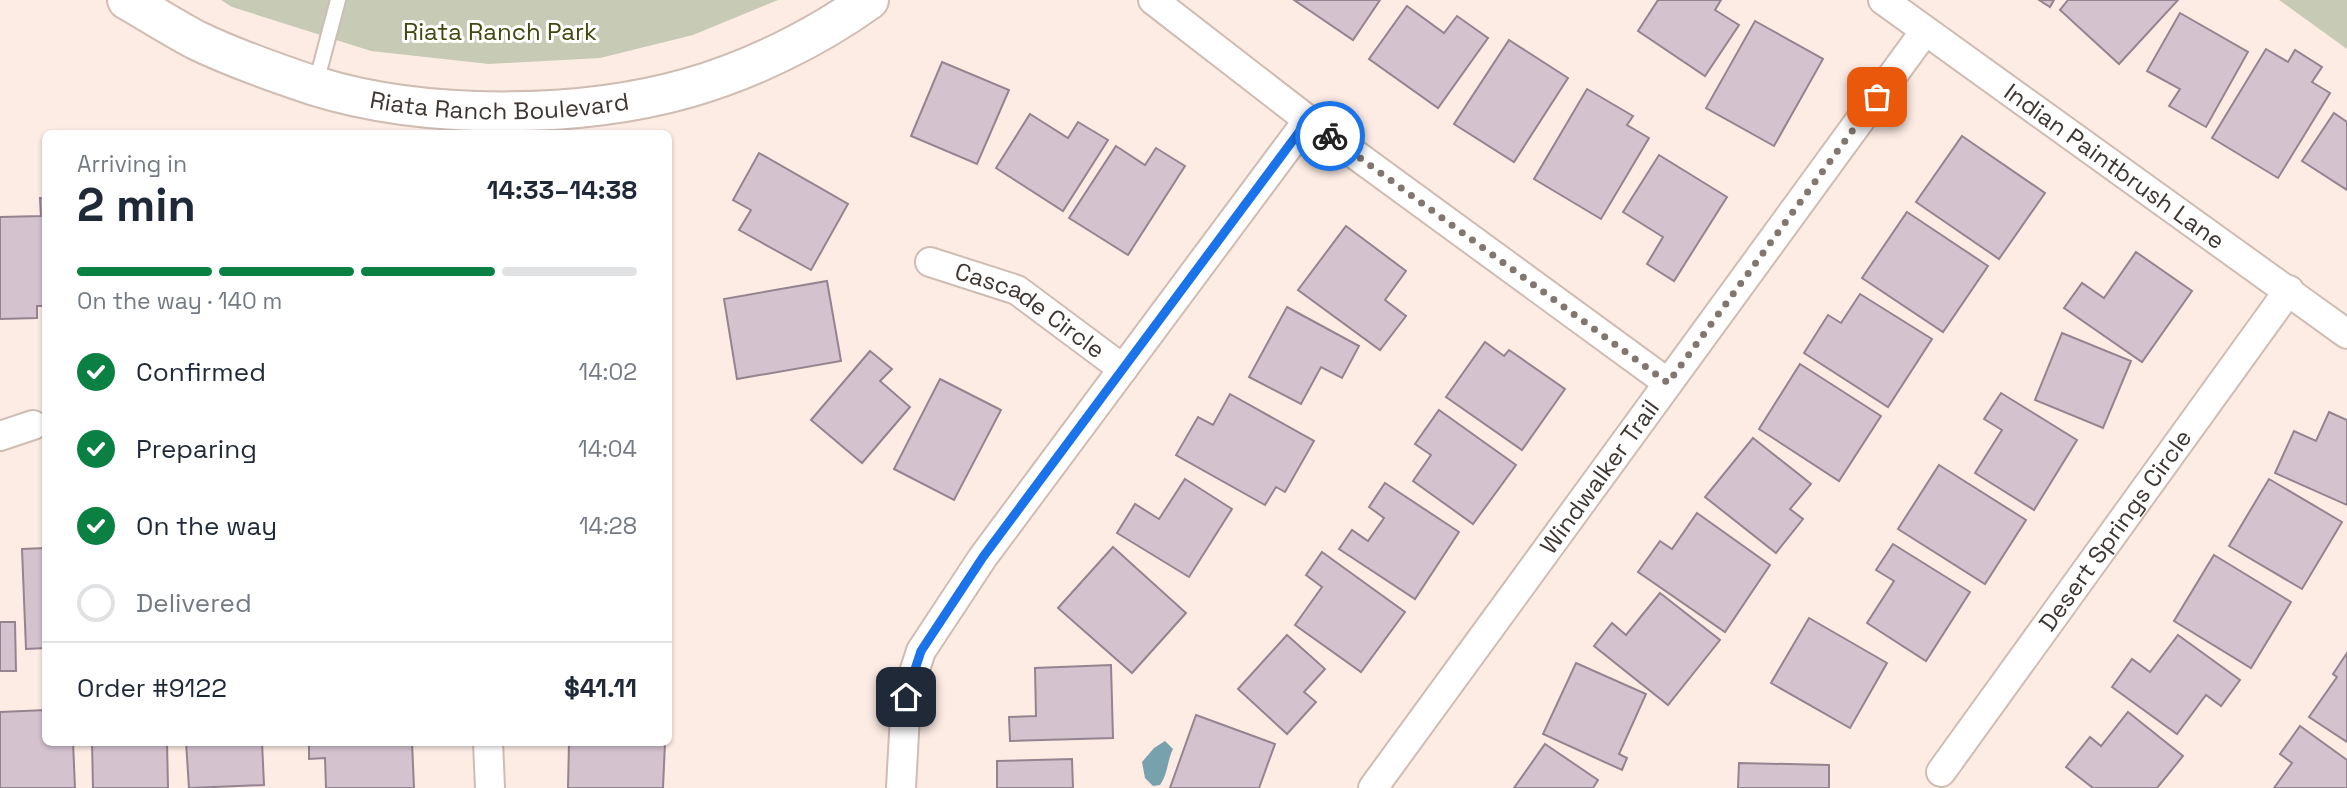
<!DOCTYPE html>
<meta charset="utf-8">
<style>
:root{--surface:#fff;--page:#f2f2f3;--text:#1f2937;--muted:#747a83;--line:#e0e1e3;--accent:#0b8043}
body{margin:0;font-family:"Space Grotesk",sans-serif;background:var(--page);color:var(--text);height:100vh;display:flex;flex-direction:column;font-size:26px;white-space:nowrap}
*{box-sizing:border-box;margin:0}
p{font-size:23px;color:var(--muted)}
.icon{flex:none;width:38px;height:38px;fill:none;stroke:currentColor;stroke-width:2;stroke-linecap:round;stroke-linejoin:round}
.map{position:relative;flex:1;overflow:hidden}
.side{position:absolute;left:42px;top:130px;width:630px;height:616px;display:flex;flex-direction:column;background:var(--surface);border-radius:10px;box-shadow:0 2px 5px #0004}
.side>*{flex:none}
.pin{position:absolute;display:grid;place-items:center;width:60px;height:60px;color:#fff;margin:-30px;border-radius:14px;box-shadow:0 4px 10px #0006}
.courier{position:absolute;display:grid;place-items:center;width:70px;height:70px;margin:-35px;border:5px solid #1a73e8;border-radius:50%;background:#fff;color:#222;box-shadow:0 2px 9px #0007}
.summary em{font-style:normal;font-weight:800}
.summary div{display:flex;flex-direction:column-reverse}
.summary{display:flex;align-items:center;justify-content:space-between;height:119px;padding:0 35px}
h1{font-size:46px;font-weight:800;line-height:52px}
.bar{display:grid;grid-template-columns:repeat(4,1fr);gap:10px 7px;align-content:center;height:84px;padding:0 35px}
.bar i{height:9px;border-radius:5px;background:var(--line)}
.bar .active{background:var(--accent)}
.bar p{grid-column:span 4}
.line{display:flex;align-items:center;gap:18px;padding:0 35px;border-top:2px solid var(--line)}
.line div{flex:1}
ol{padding:0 35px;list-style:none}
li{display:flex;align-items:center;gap:21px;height:77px}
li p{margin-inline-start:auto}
li .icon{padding:7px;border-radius:50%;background:var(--accent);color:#fff;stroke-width:4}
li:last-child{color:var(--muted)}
li i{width:38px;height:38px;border:4px solid var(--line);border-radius:50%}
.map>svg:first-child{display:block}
.green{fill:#c7cbb5}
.water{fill:#77a1ac}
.building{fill:#d4c2cf;stroke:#948490;stroke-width:2}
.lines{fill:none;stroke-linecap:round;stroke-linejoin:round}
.lane-casing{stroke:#cfbcb2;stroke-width:18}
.street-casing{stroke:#cfbcb2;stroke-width:32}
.secondary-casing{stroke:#cfbcb2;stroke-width:42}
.lane{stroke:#fff;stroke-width:14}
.street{stroke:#fff;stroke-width:28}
.secondary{stroke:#fff;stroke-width:38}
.done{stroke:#817670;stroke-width:7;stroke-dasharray:0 12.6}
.route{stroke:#1a73e8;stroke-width:9}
.labels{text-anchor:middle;stroke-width:6;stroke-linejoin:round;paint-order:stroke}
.park-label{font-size:24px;fill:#42480e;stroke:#fff}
.street-label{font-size:24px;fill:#3e3632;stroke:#fff}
</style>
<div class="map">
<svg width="2347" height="788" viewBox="0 0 2347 788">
<rect width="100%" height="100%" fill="#fdece4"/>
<g class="green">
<path d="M221 0H778L693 35 600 58 489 64 371 51 232 7Z"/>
<path d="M2279 0H2347V49Z"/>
</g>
<path class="water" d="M1165 741 1173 749C1167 761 1168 774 1160 785L1153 786 1145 778 1142 762 1154 748Z"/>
<g class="building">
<path d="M1294 0H1380L1353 40Z"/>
<path d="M1658 0H1721L1715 10 1739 25 1705 76 1638 31Z"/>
<path d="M2039 0H2054L2050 7Z"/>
<path d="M2068 0H2178L2119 64 2060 10Z"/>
<path d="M1407 6 1444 33 1457 16 1488 38 1438 108 1369 59Z"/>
<path d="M2180 13 2248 52 2206 127 2169 106 2180 89 2147 71Z"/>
<path d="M1755 21 1823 59 1774 146 1706 108Z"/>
<path d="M1509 40 1568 78 1514 162 1454 124Z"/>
<path d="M2266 49 2288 62 2295 50 2322 67 2312 82 2330 93 2278 178 2212 138Z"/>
<path d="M942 62 1009 90 977 164 911 136Z"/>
<path d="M1587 89 1633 116 1627 125 1649 138 1601 219 1534 179Z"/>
<path d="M2334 113 2347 122V190L2302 161Z"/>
<path d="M1030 114 1068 138 1078 122 1108 140 1063 211 996 168Z"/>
<path d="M1962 136 2045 193 1999 259 1916 202Z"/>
<path d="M1116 146 1145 165 1156 148 1185 166 1128 255 1069 218Z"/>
<path d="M759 153 848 204 811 270 739 230 751 210 733 200Z"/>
<path d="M1659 155 1727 197 1674 281 1647 264 1663 237 1623 212Z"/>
<path d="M40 198H46V306H37V318L0 319V217L41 216Z"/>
<path d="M1907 212 1988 266 1943 332 1862 278Z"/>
<path d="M1346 226 1406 271 1385 300 1406 316 1380 350 1298 290Z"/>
<path d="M2136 252 2192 291 2142 362 2064 308 2082 283 2104 298Z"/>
<path d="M827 281 841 361 737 379 724 299Z"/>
<path d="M1860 294 1932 339 1888 407 1804 353 1828 315 1841 323Z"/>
<path d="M1287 307 1359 346 1342 378 1321 367 1301 404 1249 377Z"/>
<path d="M2062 333 2131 361 2103 428 2035 400Z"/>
<path d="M1485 342 1504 356 1509 350 1565 389 1522 450 1446 397Z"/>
<path d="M870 351 892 369 880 381 910 407 862 463 811 420Z"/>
<path d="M1800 364 1881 416 1839 481 1759 429Z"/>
<path d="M940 379 1001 410 954 500 894 469Z"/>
<path d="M2001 393 2077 440 2034 510 1975 473 2002 430 1984 419Z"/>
<path d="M1230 394 1314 441 1285 492 1276 487 1265 505 1176 455 1198 417 1213 425Z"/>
<path d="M1439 410 1516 465 1473 524 1413 481 1431 455 1415 444Z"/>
<path d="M2329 412 2347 420V505L2275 473 2294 431 2316 441Z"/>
<path d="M1753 438 1811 484 1790 509 1803 519 1776 553 1705 497Z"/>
<path d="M1939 465 2026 520 1985 584 1898 529Z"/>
<path d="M1185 479 1232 509 1189 577 1117 533 1135 504 1159 519Z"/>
<path d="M2269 479 2342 522 2302 589 2229 546Z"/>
<path d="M1385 483 1459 532 1415 599 1339 549 1352 530 1368 541 1384 518 1369 507Z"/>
<path d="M1697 513 1770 565 1725 632 1638 572 1660 541 1672 549Z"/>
<path d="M1893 544 1970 592 1926 661 1867 623 1894 581 1876 570Z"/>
<path d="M1113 547 1186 613 1132 673 1058 608Z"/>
<path d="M46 548V648L26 649 22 549Z"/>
<path d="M1322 552 1405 612 1361 672 1295 625 1322 587 1306 575Z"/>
<path d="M2214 555 2291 602 2251 668 2174 621Z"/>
<path d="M1660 593 1720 640 1668 705 1594 646 1612 623 1626 635Z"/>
<path d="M1809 618 1887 663 1850 728 1771 683Z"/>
<path d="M0 622H15L16 671H0Z"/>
<path d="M1287 635 1325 669 1304 692 1316 702 1287 734 1238 689Z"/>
<path d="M2178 635 2240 680 2221 706 2206 695 2177 734 2112 687 2132 659 2150 672Z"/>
<path d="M2347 653V742L2309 717 2337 677 2333 674Z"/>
<path d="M1576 663 1646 694 1619 754 1627 758 1622 770 1543 734Z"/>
<path d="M1111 665 1113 738 1010 741 1009 717 1036 716 1035 668Z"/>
<path d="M46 710V742H73L75 788H0V712Z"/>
<path d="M2128 712 2183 756 2157 788H2093L2066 767 2090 737 2101 746Z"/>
<path d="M1196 715 1275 744 1259 788H1170Z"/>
<path d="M2300 726 2347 760V788H2274L2292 763 2280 754Z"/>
<path d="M92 742H167L168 788H93Z"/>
<path d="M186 742H262L264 785 189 788Z"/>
<path d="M309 742H412L414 788H326L325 758 309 759Z"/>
<path d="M569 742H665L663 788H568Z"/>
<path d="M1545 744 1598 780 1593 788H1514Z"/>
<path d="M1072 759 1073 788H997V761Z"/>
<path d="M1739 763 1829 765V788H1738Z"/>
</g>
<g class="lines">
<g class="lane-casing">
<path id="lane" d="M316 83 338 0"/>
</g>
<g class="street-casing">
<g id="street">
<path d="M1153 0 1308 120 1668 383"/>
<path id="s1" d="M1883 0 2347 334"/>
<path id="s2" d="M930 262 1017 290 1123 369"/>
<path d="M0 436 33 425"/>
<path d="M488 742 490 788"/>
<path id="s3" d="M1941 772 2289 290"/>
<path d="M901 788 906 697 921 651 983 557 1308 120"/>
<path id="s4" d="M1373 788 1925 31"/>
</g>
</g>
<g class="secondary-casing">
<g id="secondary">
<path id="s5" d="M127 0C150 13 173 28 196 40 233 58 276 73 315 86 424 120 579 119 688 88 751 70 816 38 869 0"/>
</g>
</g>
<use href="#lane" class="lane"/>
<use href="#street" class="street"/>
<use href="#secondary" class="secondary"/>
</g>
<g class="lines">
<path class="done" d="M1330 136 1668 383 1877 97"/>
<path class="route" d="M906 697 921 651 983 557 1308 120 1330 136"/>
</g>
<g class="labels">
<g class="park-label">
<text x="500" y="40">Riata Ranch Park</text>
</g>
<g class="street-label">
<text dy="8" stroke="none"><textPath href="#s5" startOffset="394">Riata Ranch Boulevard</textPath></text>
<text dy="8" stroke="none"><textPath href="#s1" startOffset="285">Indian Paintbrush Lane</textPath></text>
<text dy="8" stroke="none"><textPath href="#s2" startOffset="112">Cascade Circle</textPath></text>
<text dy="8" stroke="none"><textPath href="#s4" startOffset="385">Windwalker Trail</textPath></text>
<text dy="8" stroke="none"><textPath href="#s3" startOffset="298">Desert Springs Circle</textPath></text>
</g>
</g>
</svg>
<div class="pin" style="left:1877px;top:97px;background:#ea580c"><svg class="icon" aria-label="bag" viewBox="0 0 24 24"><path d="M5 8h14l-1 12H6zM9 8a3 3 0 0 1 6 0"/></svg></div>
<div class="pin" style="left:906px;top:697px;background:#1f2937"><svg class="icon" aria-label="home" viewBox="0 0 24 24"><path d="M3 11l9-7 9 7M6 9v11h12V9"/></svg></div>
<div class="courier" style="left:1330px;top:136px"><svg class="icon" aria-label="bike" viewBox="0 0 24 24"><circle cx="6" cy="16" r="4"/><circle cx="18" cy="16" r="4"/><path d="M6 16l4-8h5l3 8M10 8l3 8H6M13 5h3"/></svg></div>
<section class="side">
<div class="summary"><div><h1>2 min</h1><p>Arriving in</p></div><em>14:33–14:38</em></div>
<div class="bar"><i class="active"></i><i class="active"></i><i class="active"></i><i></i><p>On the way · 140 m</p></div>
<ol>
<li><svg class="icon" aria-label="check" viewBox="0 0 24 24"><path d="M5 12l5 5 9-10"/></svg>Confirmed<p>14:02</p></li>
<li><svg class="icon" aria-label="check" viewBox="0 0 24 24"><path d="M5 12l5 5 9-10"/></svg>Preparing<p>14:04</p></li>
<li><svg class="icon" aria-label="check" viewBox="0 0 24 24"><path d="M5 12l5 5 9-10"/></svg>On the way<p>14:28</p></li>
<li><i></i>Delivered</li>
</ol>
<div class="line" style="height:91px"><div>Order #9122</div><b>$41.11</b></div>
</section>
</div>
